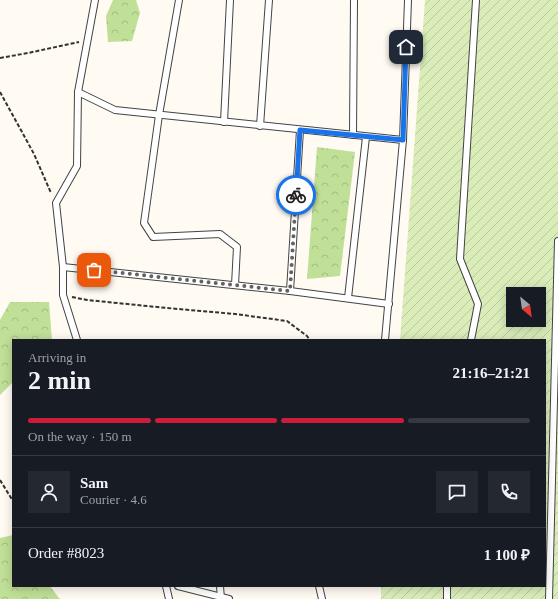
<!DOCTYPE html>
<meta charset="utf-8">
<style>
:root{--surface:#171b24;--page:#242831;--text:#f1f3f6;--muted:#9ea1a6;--line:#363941;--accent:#cb1d39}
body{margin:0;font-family:"Times New Roman",serif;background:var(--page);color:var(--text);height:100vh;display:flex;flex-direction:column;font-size:15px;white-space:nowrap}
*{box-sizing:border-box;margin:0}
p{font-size:13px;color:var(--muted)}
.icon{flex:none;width:22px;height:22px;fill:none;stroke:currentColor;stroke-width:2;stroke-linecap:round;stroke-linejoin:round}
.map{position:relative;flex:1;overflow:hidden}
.drawer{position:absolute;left:12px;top:339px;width:534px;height:248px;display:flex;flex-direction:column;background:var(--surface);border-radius:0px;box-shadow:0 2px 10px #0003}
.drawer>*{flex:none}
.needle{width:26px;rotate:151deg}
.fabs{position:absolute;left:506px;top:287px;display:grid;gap:8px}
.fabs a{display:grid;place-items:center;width:40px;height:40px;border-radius:0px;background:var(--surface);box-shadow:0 2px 10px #0003;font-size:20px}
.pin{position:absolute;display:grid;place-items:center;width:34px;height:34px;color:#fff;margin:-17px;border-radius:8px;box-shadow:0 2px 6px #0006}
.courier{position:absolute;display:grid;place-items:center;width:40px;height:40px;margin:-20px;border:3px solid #1a73e8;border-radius:50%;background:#fff;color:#222;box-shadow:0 1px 5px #0007}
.headline em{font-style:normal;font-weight:700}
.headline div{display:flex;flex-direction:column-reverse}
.headline{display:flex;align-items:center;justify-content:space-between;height:68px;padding:0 16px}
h1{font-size:26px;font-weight:700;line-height:30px}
.bar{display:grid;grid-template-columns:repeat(4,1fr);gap:6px 4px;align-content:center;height:48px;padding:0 16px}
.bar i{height:5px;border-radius:3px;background:var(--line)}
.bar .current{background:var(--accent)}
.bar p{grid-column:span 4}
.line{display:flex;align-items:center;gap:10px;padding:0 16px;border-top:1px solid var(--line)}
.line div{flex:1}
.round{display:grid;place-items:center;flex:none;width:42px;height:42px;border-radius:0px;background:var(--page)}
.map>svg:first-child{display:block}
.forest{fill:url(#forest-crowns)}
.garden{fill:url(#garden-furrows);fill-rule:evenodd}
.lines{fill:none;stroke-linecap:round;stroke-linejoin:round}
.service-casing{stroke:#434343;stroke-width:8}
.path{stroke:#323232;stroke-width:2;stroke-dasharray:4 2;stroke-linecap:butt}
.service{stroke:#fff;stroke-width:6}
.done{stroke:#64625f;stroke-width:4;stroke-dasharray:0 7.2}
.route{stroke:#1a73e8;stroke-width:5}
</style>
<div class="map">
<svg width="558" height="599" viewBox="0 0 558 599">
<defs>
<pattern id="forest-crowns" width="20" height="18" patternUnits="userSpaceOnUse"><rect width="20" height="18" fill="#c0df97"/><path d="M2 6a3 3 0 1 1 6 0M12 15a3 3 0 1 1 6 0" fill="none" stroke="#a4be81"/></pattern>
<pattern id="garden-furrows" width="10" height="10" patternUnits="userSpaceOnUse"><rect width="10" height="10" fill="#daedb9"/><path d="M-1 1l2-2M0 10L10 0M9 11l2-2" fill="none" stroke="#baca9e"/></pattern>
</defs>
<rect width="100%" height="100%" fill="#fffbf3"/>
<g class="forest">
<path d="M113 0H136L140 13 132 41 108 42 106 16Z"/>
<path d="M317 147 355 152 340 276 307 279Z"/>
<path d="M10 302H49L52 340H13V382L0 395V320Z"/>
<path d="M13 535V586H50L59 598 61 599H0V538Z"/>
</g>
<path class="garden" d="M425 0H558V599H381V586H545V340H400ZM513 294H539V320H513Z"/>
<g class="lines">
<g class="service-casing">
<g id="service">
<path d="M179 0 159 115 144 223 153 237 220 234 237 247 235 285"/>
<path d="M78 92 115 110 403 140"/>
<path d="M224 122 230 0"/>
<path d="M260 126 269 0"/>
<path d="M353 135 354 0"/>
<path d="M63 267 290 291 389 304"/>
<path d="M290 291 300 130"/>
<path d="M348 298 366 137"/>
<path d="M77 340 63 295V267L56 203 77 166 78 92 95 0"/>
<path d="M385 340 403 140 408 0"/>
<path d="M471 340 478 304 460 259 476 0"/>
<path d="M166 586 169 599"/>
<path d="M178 586 229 599"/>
<path d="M220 586 221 599"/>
<path d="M319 586 322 599"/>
<path d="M447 599V586"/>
<path d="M549 599 558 241"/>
</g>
</g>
<g class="path">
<path d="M0 58 28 53 79 42"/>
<path d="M0 92 34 154 51 193"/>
<path d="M72 297 87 300 167 308 235 314 287 321 307 336 310 340"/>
<path d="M0 480 13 501"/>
</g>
<use href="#service" class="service"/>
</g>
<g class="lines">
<path class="done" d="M94 270 290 291 296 195"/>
<path class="route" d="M296 195 300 130 403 140 406 47"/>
</g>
</svg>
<div class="fabs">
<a><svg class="needle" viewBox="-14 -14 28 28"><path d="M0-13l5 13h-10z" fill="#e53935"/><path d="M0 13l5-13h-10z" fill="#9ea1a6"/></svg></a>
</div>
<div class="pin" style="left:94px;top:270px;background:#ea580c"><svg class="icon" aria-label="bag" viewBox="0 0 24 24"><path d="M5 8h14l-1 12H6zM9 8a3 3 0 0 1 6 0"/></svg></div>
<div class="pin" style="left:406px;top:47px;background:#1f2937"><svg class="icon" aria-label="home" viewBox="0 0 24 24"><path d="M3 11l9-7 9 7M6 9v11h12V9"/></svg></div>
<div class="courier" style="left:296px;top:195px"><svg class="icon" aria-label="bike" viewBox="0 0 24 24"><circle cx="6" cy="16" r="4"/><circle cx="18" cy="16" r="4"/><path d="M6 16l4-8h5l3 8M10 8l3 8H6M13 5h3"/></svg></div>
<section class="drawer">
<div class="headline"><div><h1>2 min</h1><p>Arriving in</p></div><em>21:16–21:21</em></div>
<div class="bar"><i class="current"></i><i class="current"></i><i class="current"></i><i></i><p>On the way · 150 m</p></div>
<div class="line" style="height:72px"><a class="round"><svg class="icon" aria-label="person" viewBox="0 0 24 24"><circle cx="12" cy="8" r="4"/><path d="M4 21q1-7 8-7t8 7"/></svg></a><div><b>Sam</b><p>Courier · 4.6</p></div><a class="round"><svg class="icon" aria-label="chat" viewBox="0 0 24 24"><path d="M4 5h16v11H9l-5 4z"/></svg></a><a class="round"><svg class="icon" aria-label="phone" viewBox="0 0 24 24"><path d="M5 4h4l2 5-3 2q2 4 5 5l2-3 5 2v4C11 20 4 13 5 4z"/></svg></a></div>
<div class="line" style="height:52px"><div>Order #8023</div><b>1 100 ₽</b></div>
</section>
</div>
